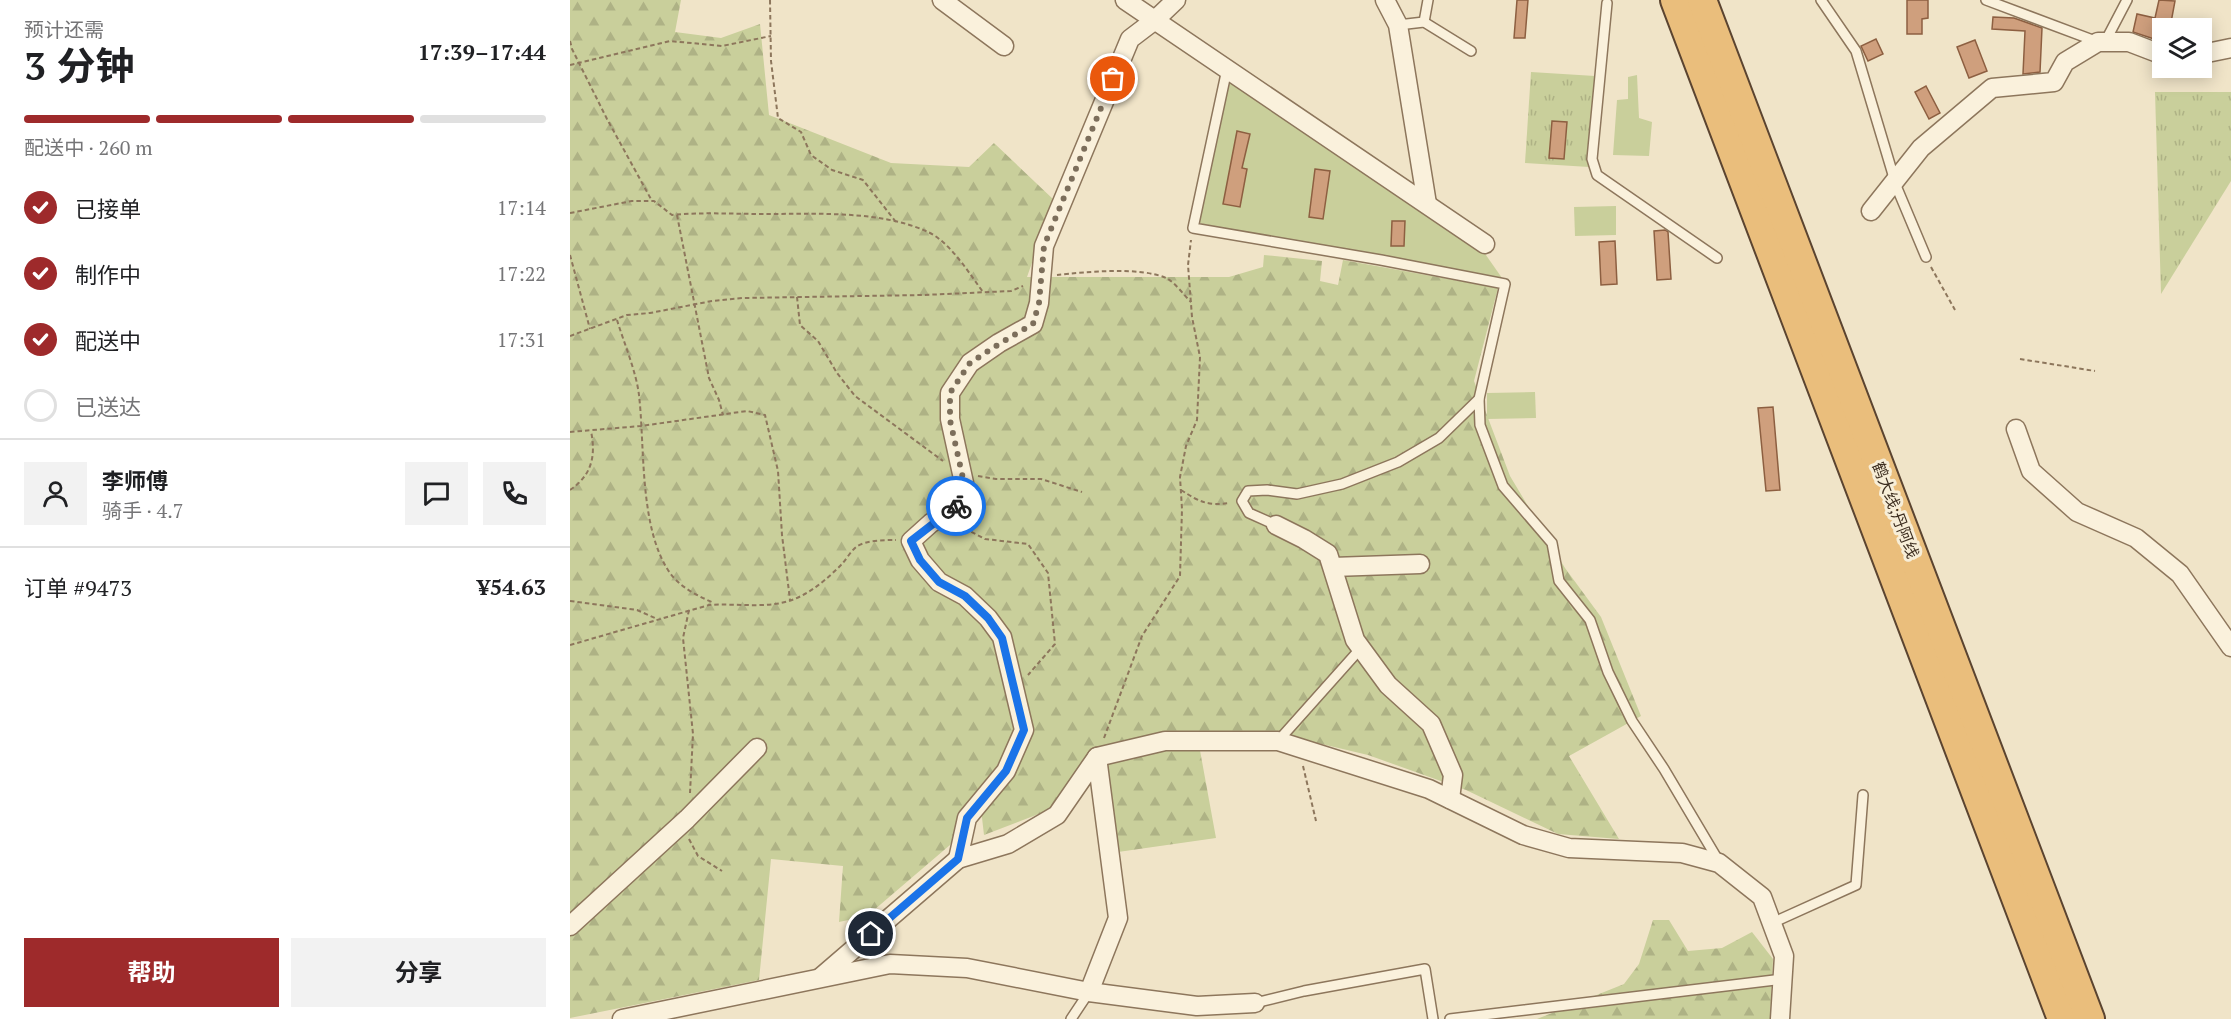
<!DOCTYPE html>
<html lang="zh">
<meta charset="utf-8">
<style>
:root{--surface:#fff;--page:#f2f2f2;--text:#202124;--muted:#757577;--line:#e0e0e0;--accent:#9e2a2b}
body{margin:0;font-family:"PT Serif","Noto Sans SC",serif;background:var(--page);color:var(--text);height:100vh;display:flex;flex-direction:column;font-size:22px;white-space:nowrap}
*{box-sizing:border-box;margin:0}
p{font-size:20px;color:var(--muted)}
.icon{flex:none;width:33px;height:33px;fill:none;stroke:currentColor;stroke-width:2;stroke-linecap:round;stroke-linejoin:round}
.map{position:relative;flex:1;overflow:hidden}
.details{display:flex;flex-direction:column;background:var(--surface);width:570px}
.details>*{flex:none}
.controls{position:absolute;left:1582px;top:18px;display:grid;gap:12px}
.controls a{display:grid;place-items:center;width:60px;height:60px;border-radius:0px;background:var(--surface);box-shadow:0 3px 15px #0003;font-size:30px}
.pin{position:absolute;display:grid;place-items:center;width:51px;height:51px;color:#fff;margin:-26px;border:3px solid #fff;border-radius:50%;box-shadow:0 2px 6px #0007}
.courier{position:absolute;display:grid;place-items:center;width:60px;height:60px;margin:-30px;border:4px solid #1a73e8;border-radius:50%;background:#fff;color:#222;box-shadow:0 2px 8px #0007}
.headline em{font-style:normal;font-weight:700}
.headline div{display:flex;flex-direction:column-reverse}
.headline{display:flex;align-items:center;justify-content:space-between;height:102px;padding:0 24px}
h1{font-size:39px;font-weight:700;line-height:45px}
.bar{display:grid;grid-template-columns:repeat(4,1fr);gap:9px 6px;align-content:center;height:72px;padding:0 24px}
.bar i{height:8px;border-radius:4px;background:var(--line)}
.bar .on{background:var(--accent)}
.bar p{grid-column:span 4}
.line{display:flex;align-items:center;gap:15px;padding:0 24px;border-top:2px solid var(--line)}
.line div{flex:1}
.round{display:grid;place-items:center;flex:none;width:63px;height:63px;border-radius:0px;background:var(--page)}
ol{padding:0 24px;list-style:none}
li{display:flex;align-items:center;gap:18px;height:66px}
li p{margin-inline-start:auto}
li .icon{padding:6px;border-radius:50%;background:var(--accent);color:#fff;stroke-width:4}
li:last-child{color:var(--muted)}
li i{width:33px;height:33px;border:3px solid var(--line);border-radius:50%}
.primary-button{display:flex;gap:12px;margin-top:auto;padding:12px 24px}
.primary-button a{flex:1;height:69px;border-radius:0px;background:var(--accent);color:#fff;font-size:24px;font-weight:700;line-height:69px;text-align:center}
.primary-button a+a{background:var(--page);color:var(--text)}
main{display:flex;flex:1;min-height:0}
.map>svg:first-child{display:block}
.grass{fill:url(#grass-tufts)}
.forest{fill:url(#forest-firs)}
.garden{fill:#c9cf9b}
.building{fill:#cf9f7d;stroke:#8d5f41;stroke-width:1.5}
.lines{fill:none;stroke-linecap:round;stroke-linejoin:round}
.service-casing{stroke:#8d765c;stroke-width:12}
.minor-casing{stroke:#8d765c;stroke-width:21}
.trunk-casing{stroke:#5b4430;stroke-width:32}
.path{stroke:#8d765c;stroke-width:2;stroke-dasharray:4.5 3;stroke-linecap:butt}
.service{stroke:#faf1dc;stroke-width:9}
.minor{stroke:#faf1dc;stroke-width:18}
.trunk{stroke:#eabe7c;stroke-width:28}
.done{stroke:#7c6e5b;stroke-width:6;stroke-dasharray:0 10.8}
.route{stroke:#1a73e8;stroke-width:8}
.labels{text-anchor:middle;stroke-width:6;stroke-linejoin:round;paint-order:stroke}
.street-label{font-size:16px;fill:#3d2e20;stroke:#f7eed8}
</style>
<main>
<section class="details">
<div class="headline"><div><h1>3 分钟</h1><p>预计还需</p></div><em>17:39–17:44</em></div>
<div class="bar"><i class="on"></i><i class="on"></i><i class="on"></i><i></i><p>配送中 · 260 m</p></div>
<ol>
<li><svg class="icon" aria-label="check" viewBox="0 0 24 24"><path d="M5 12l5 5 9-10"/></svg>已接单<p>17:14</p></li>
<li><svg class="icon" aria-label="check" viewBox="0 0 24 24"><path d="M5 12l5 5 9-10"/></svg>制作中<p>17:22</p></li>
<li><svg class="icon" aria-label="check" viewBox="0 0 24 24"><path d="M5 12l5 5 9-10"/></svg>配送中<p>17:31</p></li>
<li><i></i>已送达</li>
</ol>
<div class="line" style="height:108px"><a class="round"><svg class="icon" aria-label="person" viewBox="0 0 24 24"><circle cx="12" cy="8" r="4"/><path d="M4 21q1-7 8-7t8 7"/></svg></a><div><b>李师傅</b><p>骑手 · 4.7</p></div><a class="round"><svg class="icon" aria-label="chat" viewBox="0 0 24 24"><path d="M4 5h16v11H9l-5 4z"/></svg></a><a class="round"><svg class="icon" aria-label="phone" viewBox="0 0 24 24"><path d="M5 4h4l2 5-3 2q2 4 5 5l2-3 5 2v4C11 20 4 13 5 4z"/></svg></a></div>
<div class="line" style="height:78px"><div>订单 #9473</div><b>¥54.63</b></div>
<div class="primary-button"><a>帮助</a><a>分享</a></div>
</section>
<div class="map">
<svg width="1661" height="1019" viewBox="0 0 1661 1019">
<defs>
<pattern id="grass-tufts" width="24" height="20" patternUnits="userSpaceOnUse" patternTransform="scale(1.5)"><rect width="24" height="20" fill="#c9cf9b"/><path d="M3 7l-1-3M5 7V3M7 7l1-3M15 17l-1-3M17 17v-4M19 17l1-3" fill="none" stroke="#aeb285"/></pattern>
<pattern id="forest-firs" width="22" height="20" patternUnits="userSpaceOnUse" patternTransform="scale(1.5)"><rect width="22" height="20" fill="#c9cf9b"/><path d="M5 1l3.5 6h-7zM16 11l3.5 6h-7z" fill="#aeb285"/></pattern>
</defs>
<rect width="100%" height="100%" fill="#f0e4c8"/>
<g class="grass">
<path d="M961 72 1025 76 1019 167 955 163Z"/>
<path d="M1585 92H1661V181L1591 294Z"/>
</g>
<g class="forest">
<path d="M0 0H111L105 32 151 38 190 24 199 115 321 163 399 167 424 143 484 200 457 277H659L693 267 694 255 752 261 750 281 768 285 773 260 928 288 904 381 940 476 995 568 1031 617 1071 716 999 756 1049 839 988 834 896 790 798 755 697 731 627 734 646 838 548 852 520 751 479 810 414 835 409 792 380 845 297 916 269 922 273 866 201 859 189 980 0 1018Z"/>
<path d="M1083 920H1099L1118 951 1152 948 1182 932 1203 959 1200 1019H967L1054 984 1069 964Z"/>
</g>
<g class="garden">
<path d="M1067 75 1069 118 1082 122 1079 156 1043 155 1047 100 1058 99V77Z"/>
<path d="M661 76 911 248 932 278 628 223Z"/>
<path d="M1046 206V235L1005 236 1004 207Z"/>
<path d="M965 392 966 418 917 419V393Z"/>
</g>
<g class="building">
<path d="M947 0H958L955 38H944Z"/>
<path d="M1337 0H1358V18L1352 19V34H1337Z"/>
<path d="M1589 0 1605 1 1600 28H1593V42L1563 32 1567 14 1585 18Z"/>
<path d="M1423 17 1444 18 1472 28 1470 72 1453 74 1455 31 1422 29Z"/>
<path d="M1306 39 1313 54 1298 61 1291 46Z"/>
<path d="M1405 40 1417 71 1399 78 1387 47Z"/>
<path d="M1356 86 1370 113 1359 119 1345 92Z"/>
<path d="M982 121 997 122 994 159 979 158Z"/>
<path d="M667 131 680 134 672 168 677 169 670 207 653 204Z"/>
<path d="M745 169 760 171 753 219 739 217Z"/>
<path d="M822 221H835L834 246H821Z"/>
<path d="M1095 230 1098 232 1101 279 1087 280 1084 231Z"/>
<path d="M1045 241 1047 284 1031 285 1029 242Z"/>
<path d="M1203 407 1210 490 1196 491 1188 408Z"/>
</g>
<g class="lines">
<g class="service-casing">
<g id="service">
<path d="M1251 0 1286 51 1327 188 1356 257"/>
<path d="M1416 0 1528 42"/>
<path d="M1037 3 1022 159 1027 175 1147 258"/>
<path d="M854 22 858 0"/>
<path d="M828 25 854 22 901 51"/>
<path d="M1535 42 1557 0"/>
<path d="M657 69 623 228 811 260 935 284 909 399 910 425 933 486 982 543 989 581 1020 620 1038 672 1062 721 1094 769 1148 860"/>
<path d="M706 525 679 513 672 501 678 491 697 490 727 494 772 484 828 462 869 438 909 399"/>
<path d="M708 741 791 648"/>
<path d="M1202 923 1286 885 1293 795"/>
<path d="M685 1003 734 991 855 969 863 1019"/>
<path d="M501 1019 519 992"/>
<path d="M880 1019 1213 979"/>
</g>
</g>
<g class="minor-casing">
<g id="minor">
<path d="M372 0 434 46"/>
<path d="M555 0 915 244"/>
<path d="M815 0 828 25 857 204"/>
<path d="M1632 54 1661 48"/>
<path d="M1301 211 1351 148 1422 88 1484 82 1495 62 1528 42H1559L1593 55"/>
<path d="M1446 429 1461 471 1507 512 1566 538 1610 574 1661 647"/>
<path d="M706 525 734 539 758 554 785 640 818 685 861 724 883 775 880 799"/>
<path d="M763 567 850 564"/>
<path d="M527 757 595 741H708L859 789 953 835 999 848 1112 853 1149 863 1192 897 1214 956 1210 1019"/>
<path d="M0 926 117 819 187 748"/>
<path d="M251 977 388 859"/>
<path d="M519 992 548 918 527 757 487 815 438 844 388 859 397 818 436 771 454 730 432 637 418 618 395 596 369 582 350 560 341 541 361 523 385 508 394 483 380 419V393L400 363 429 343 463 324 469 303 474 246 560 39 585 20 606 0"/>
<path d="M52 1019 320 964 397 968 519 992 627 1006 685 1003"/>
</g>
</g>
<g class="trunk-casing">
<g id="trunk">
<path d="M1105 0 1492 1019"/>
<path d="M1132 0 1520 1019"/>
</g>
</g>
<g class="path">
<path d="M200 0 201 61 208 118 231 132 241 155 262 170 293 180 326 222"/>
<path d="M0 41 2 49 37 119 82 201"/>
<path d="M0 65 100 41 152 46 201 36"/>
<path d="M0 213 62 201H84L102 215C132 212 163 214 194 214 244 214 311 210 358 232 380 242 399 273 413 292"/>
<path d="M107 215 139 378 149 400 153 415"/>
<path d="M0 255 20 329"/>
<path d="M1361 267 1385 310"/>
<path d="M487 275C515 272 573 266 598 279 606 284 614 295 621 302"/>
<path d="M227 297 230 325 248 341 267 373 285 396 373 461"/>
<path d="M47 320C54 343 66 371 69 395 75 447 69 529 100 573 111 588 128 596 144 603"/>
<path d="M0 336 57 315 80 313 142 301 173 298 354 295 441 291 453 286"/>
<path d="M1450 359 1525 371"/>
<path d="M0 432 71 426 177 411 195 415 208 471 212 535 220 600"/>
<path d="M408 476 426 479H471L512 492"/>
<path d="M0 490C22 475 26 456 21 431"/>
<path d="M611 490C630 502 637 506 660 503"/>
<path d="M388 525 415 539 458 544 478 573 485 644 458 675"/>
<path d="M0 601 67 610 85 618"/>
<path d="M119 610 113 638 123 734 120 793"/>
<path d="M0 645 139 605C166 603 197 609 222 600 241 593 257 579 271 565 276 560 280 552 286 547 296 540 314 540 326 540"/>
<path d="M534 738 572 636 610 576 612 509 610 477 616 446 627 420 630 357 622 317 618 265 621 240"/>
<path d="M733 766 746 821"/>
<path d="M119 839 128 856 152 871"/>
</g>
<use href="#service" class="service"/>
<use href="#minor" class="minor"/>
<use href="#trunk" class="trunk"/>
</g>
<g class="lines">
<path class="done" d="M386 506 394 483 380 420V393L400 363 429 344 463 324 469 303 474 246 543 79"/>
<path class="route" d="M301 934 388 859 397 818 436 771 454 730 432 638 418 618 395 596 369 582 350 560 341 541 386 506"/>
</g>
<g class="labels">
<g class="street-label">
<text transform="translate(1326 510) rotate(69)" y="6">鹤大线;丹阿线</text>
</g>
</g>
</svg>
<div class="controls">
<a><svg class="icon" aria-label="layers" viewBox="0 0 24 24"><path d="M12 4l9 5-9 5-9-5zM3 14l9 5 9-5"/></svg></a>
</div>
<div class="pin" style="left:543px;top:79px;background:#ea580c"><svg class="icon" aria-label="bag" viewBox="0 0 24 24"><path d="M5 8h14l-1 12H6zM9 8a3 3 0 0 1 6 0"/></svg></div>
<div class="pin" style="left:301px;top:934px;background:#1f2937"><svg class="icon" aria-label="home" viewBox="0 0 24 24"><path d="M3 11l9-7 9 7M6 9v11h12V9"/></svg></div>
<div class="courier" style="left:386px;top:506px"><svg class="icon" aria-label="bike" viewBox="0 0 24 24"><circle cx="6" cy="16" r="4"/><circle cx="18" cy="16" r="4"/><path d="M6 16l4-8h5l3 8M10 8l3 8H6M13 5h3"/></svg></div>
</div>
</main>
